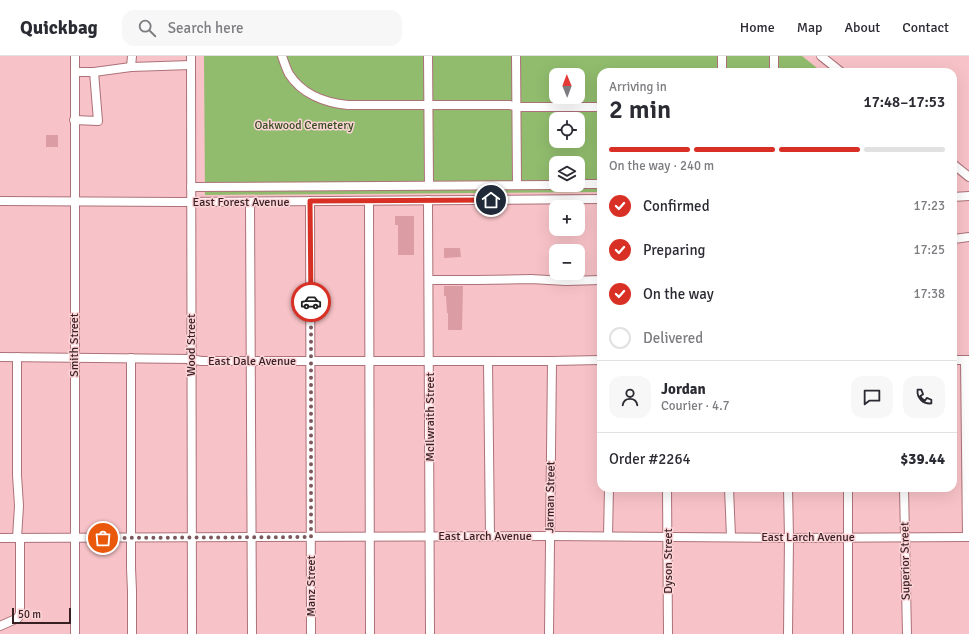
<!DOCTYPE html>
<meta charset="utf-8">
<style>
:root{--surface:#fff;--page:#f7f7f7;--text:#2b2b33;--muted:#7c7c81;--line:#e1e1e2;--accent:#d93025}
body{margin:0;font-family:Signika,sans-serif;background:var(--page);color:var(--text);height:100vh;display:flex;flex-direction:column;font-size:15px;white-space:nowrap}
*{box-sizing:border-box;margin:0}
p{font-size:13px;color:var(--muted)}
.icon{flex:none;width:22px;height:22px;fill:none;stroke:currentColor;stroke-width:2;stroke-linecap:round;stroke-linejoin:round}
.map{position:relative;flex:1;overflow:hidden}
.details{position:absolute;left:597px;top:12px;width:360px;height:424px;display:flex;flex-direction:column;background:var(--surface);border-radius:12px;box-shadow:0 4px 16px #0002}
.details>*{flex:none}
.needle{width:26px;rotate:359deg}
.controls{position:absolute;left:549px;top:12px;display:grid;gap:8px}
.controls a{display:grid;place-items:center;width:36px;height:36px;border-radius:8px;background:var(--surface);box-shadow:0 4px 16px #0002;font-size:20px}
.scale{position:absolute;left:12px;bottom:10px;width:59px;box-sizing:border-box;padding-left:4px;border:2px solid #381f22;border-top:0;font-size:11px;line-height:14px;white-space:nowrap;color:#381f22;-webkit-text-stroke:3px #fcd4d7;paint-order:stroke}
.pin{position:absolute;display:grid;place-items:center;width:34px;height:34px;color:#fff;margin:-17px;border:2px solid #fff;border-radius:50%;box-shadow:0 1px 4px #0007}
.courier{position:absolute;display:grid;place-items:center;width:40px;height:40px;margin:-20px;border:3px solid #d93025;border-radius:50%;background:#fff;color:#222;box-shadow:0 1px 5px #0007}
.headline em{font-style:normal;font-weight:600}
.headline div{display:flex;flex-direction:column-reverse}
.headline{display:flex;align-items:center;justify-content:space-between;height:68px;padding:0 12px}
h1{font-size:26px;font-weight:600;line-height:30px}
.bar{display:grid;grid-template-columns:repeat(4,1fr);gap:6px 4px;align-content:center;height:48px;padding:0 12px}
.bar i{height:5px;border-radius:3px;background:var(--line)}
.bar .selected{background:var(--accent)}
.bar p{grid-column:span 4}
.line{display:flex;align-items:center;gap:10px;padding:0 12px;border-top:1px solid var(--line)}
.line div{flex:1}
.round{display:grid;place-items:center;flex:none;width:42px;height:42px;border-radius:12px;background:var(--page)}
ol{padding:0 12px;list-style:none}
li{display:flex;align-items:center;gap:12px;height:44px}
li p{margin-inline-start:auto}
li .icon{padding:4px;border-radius:50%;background:var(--accent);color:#fff;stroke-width:4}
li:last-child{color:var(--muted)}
li i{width:22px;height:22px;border:2px solid var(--line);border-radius:50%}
header{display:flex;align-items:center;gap:24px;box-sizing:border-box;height:56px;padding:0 20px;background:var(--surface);border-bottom:1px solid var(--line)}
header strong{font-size:19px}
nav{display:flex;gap:22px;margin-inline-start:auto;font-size:14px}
.search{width:280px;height:36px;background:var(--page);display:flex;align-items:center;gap:10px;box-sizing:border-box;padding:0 14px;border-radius:12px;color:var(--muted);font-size:15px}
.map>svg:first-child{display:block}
.green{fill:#91bc6d;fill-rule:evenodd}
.building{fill:#dc9ca3}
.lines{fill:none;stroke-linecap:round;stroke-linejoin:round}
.minor-casing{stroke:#ad7178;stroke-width:10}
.minor{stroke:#fff;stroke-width:8}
.done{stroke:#7b585c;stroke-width:4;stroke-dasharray:0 7.2}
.route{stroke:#d93025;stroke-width:5}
.labels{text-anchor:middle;stroke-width:3;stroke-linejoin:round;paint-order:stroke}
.park-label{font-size:12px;fill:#354d1f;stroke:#fcd4d7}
.street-label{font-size:12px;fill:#381f22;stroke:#fcd4d7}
</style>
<header>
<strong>Quickbag</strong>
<div class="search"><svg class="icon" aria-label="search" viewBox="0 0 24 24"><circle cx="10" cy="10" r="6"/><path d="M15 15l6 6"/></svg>Search here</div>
<nav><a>Home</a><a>Map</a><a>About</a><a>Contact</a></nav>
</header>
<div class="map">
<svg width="969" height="578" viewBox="0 0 969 578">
<rect width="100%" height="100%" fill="#f8c3c8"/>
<path class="green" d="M204 0H802L822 16H601V136L205 139ZM556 19H578V41H556ZM556 63H578V85H556ZM556 107H578V129H556Z"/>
<g class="building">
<rect x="46" y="79" width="12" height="12"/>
<path d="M395 160H414V199H398V169H395Z"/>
<path d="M444 192H460L461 201 444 202Z"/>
<path d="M444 230H463L462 274H448V257H447L446 240H444Z"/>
</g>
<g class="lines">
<g class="minor-casing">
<g id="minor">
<path d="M191 0 192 578"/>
<path d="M282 0C284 6 286 12 289 18 302 38 325 47 348 49H510L517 51H601"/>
<path d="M428 0 429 129"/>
<path d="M516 0 517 129"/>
<path d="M722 0V16"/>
<path d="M774 0V16"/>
<path d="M821 0 841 16"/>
<path d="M131 11 132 0"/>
<path d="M75 16H94L131 11 191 9"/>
<path d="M74 64 98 65 94 16"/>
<path d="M953 108 969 121"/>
<path d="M578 128H601"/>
<path d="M191 131 556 129"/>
<path d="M953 141 969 140"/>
<path d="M428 144 430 578"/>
<path d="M0 145 180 146 601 143"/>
<path d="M310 145 311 578"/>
<path d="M369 145 370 578"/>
<path d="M250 146 252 577"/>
<path d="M954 183 969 181"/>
<path d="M429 224H476L531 223 566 225 601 224"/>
<path d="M0 301 191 303 201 305H552L601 304"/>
<path d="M131 302V512L132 535V578"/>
<path d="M953 304H969"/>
<path d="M965 304 967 481"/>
<path d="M488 305 490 480"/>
<path d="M667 432 668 578"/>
<path d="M729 432 731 481"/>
<path d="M848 432V578"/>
<path d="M904 432 907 578"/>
<path d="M608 480 609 432"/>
<path d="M0 482 550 480 789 482 969 481"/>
<path d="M17 482 19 450 17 419V301"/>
<path d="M0 570 18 562 20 557V482"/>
<path d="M75 578V0"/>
<path d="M549 578 552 305"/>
<path d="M788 578 789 482 788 432"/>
</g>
</g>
<use href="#minor" class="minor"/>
</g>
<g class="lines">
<path class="done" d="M103 482 311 481V246"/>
<path class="route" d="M311 246 310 145 491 144"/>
</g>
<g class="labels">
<g class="park-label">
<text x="304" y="73">Oakwood Cemetery</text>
</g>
<g class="street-label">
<text x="241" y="150">East Forest Avenue</text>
<text transform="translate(74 289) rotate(-90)" y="4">Smith Street</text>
<text transform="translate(191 289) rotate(-90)" y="4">Wood Street</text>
<text x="252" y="309">East Dale Avenue</text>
<text transform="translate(430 361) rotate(-90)" y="4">McIlwraith Street</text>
<text transform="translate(550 441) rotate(-89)" y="4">Jarman Street</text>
<text x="485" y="484">East Larch Avenue</text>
<text x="808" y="485">East Larch Avenue</text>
<text transform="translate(668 505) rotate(-90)" y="4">Dyson Street</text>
<text transform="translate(905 505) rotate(-91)" y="4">Superior Street</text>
<text transform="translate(311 530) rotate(-90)" y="4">Manz Street</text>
</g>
</g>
</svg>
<div class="controls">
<a><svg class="needle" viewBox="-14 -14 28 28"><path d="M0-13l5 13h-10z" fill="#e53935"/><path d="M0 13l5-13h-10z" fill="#7c7c81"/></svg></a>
<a><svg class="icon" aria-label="locate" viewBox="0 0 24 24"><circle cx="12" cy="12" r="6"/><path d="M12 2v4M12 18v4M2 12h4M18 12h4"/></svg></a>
<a><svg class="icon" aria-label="layers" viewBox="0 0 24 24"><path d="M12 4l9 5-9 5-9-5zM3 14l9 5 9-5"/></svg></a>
<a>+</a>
<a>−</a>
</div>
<div class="scale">50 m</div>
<div class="pin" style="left:103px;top:482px;background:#ea580c"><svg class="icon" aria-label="bag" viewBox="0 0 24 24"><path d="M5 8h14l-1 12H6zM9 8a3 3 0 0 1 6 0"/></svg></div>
<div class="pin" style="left:491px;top:144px;background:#1f2937"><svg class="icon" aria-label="home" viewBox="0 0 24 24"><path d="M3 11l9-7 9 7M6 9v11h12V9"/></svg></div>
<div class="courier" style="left:311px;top:246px"><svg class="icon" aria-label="car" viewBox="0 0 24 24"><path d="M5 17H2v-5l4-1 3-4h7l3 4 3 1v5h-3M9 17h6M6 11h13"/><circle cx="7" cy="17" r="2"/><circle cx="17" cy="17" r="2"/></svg></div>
<section class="details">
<div class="headline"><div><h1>2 min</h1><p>Arriving in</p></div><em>17:48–17:53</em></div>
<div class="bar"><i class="selected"></i><i class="selected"></i><i class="selected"></i><i></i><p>On the way · 240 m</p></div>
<ol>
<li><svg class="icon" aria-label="check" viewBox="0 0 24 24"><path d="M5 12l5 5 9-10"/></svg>Confirmed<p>17:23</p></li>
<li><svg class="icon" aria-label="check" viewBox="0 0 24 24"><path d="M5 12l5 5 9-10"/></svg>Preparing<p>17:25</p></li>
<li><svg class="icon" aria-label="check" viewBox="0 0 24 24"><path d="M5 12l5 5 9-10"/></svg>On the way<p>17:38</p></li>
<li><i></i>Delivered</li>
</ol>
<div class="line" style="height:72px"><a class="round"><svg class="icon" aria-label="person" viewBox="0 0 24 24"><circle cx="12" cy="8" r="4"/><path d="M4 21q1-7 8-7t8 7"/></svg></a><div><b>Jordan</b><p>Courier · 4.7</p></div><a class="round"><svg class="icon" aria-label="chat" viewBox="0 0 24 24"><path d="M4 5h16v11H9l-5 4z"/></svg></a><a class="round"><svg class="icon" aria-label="phone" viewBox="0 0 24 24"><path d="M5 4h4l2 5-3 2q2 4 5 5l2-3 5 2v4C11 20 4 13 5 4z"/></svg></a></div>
<div class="line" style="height:52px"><div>Order #2264</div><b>$39.44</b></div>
</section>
</div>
